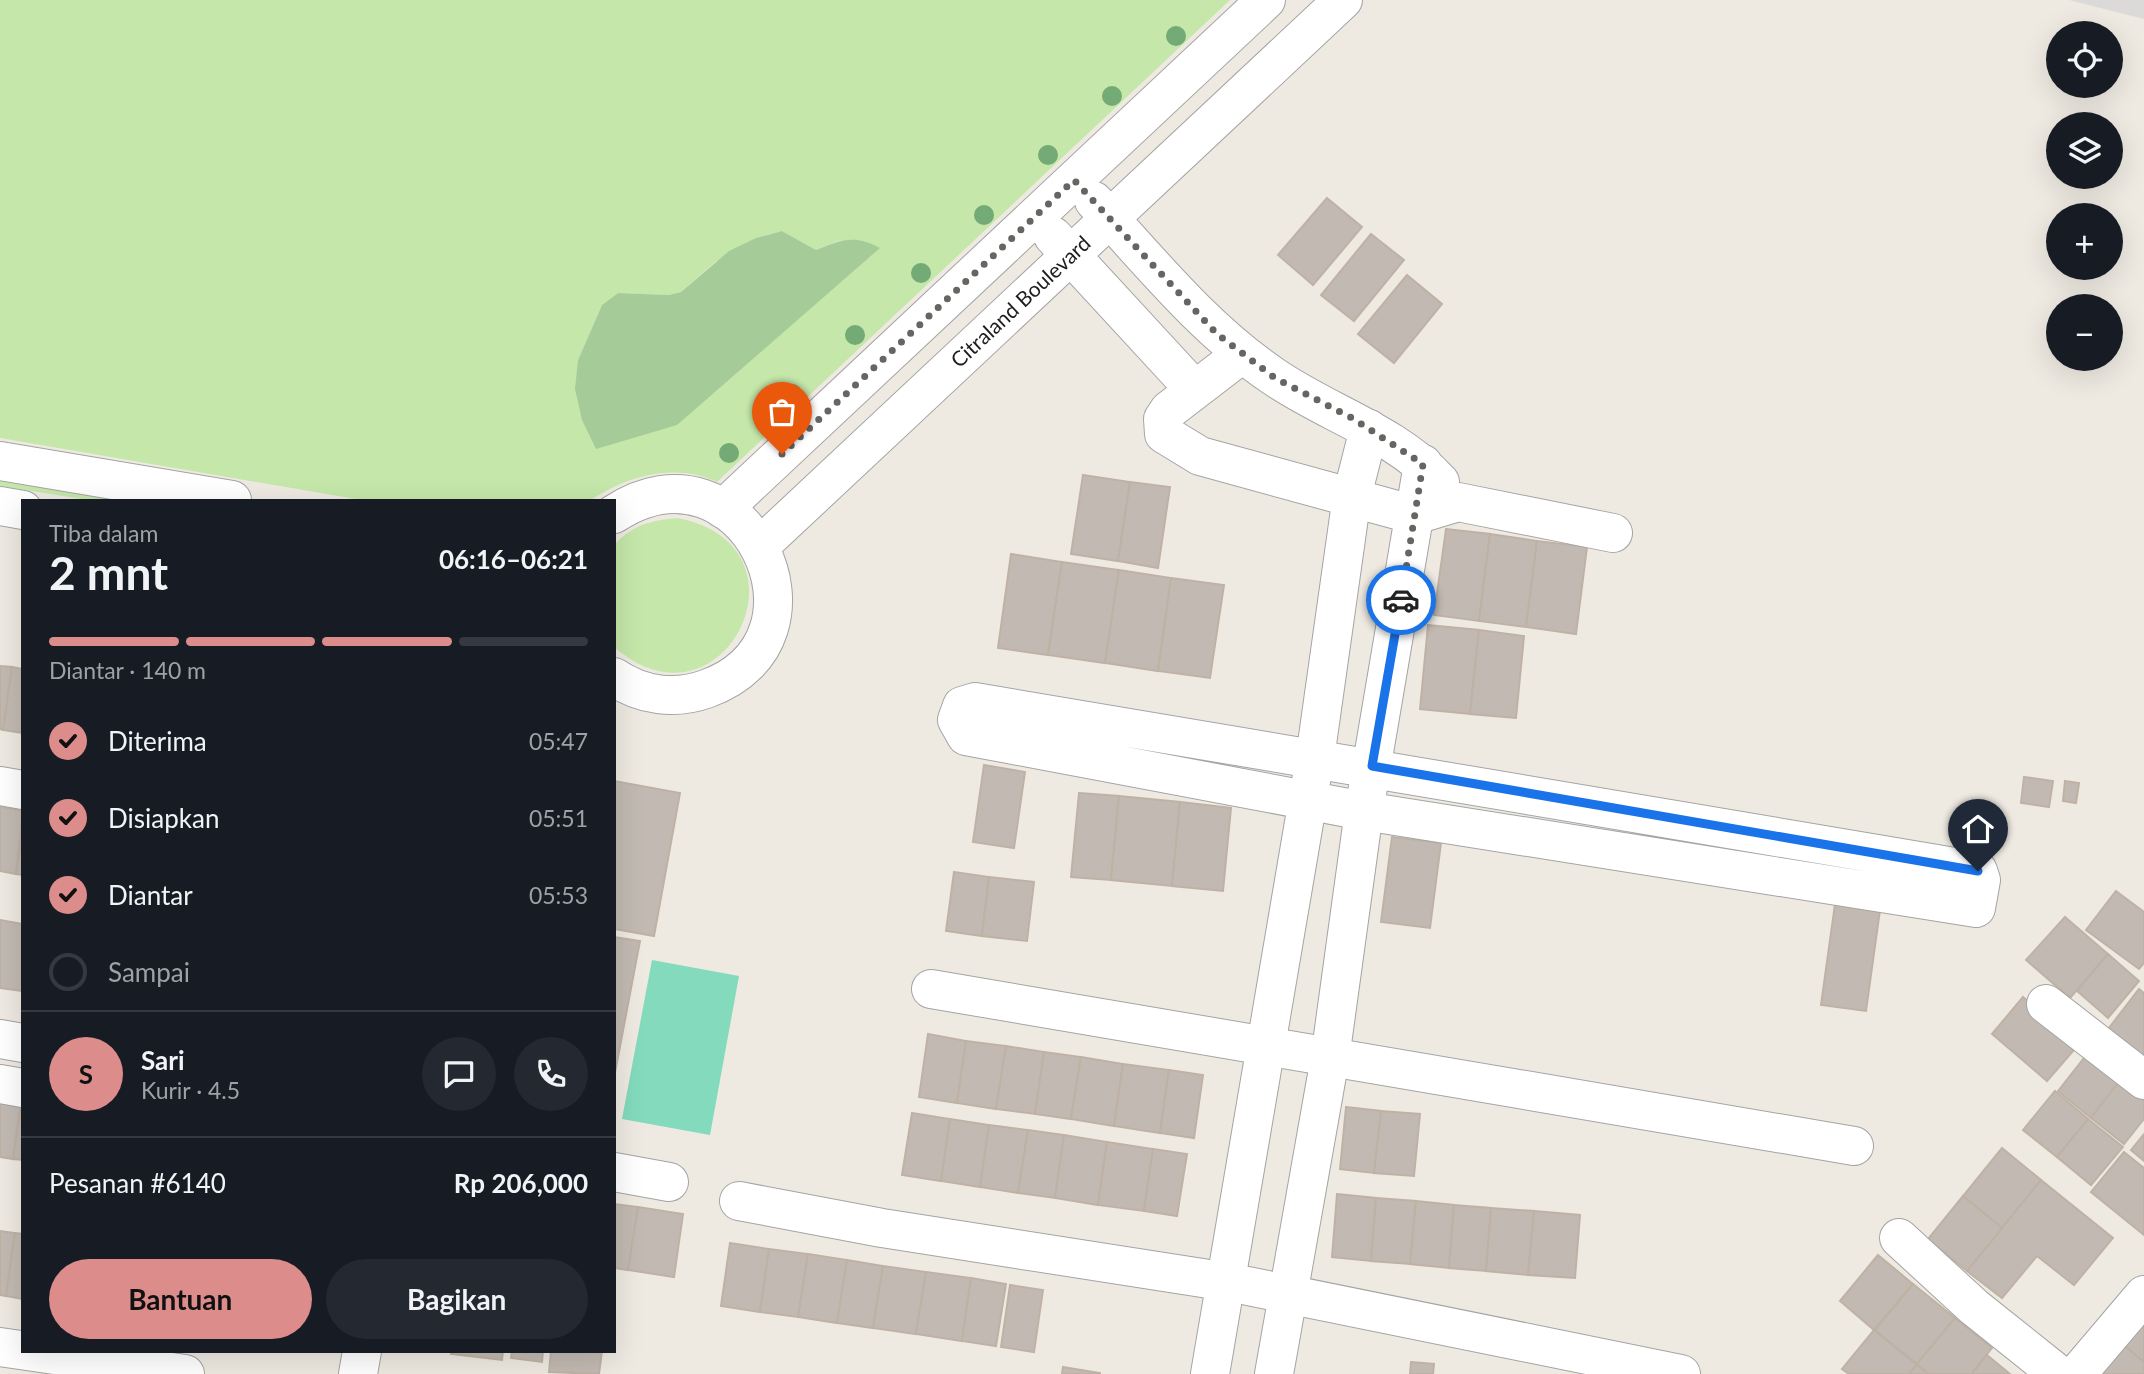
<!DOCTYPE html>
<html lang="id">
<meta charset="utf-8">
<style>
:root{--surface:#171b24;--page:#242831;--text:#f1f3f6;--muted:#9ea1a6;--line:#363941;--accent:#dc8c8a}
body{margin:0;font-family:Lato,sans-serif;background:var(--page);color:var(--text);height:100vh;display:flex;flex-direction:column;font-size:26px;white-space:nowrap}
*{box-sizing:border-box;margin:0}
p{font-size:23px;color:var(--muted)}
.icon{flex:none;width:38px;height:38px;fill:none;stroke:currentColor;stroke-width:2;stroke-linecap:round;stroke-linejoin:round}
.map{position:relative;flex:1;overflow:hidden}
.side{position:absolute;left:21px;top:499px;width:595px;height:854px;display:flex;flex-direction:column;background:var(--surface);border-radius:0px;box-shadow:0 7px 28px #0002}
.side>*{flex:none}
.fabs{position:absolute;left:2046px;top:21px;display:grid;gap:14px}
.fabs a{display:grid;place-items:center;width:77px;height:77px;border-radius:50%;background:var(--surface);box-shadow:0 7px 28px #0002;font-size:35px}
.pin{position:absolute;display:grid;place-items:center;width:60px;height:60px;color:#fff;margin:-72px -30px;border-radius:50% 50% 50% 0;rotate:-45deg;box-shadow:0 0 7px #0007}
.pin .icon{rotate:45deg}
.courier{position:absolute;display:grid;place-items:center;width:70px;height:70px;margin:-35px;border:5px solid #1a73e8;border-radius:50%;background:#fff;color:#222;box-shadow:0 2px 9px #0007}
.overview em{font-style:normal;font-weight:700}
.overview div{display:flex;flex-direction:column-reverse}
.overview{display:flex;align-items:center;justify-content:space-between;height:119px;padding:0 28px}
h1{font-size:46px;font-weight:700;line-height:52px}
.bar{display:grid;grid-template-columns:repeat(4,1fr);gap:10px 7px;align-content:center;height:84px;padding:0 28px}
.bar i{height:9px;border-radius:5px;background:var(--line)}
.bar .selected{background:var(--accent)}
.bar p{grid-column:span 4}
.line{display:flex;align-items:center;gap:18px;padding:0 28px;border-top:2px solid var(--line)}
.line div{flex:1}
.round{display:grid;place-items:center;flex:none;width:74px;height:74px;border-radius:37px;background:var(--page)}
ol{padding:0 28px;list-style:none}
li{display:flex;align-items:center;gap:21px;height:77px}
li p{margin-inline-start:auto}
li .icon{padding:7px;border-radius:50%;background:var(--accent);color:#111;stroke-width:4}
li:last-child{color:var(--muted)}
li i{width:38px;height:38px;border:4px solid var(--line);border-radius:50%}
.action{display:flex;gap:14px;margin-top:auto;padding:14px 28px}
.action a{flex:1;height:80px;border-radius:42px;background:var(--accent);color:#111;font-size:28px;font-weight:700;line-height:80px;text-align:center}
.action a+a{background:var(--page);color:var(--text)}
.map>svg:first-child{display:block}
.residential{fill:#dbdad9}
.grass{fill:#c5e7a9;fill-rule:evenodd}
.forest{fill:#a5cc98}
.pitch{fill:#83dabc}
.building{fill:#c2bab2;stroke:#bfb2a5;stroke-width:2}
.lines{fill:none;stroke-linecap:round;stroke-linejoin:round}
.minor-casing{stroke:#a4a4a4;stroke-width:40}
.minor{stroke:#fff;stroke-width:38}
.tree{fill:#73aa75}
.done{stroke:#666562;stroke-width:7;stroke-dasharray:0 12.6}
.route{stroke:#1a73e8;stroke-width:9}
.labels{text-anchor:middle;stroke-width:6;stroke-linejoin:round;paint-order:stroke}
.street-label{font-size:21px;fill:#1d1d1d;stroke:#fff}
</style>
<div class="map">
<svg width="2144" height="1374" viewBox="0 0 2144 1374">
<rect width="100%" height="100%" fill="#eeeae2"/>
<path class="residential" d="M2069 0H2144V19Z"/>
<g class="grass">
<path d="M0 0H1230L717 482C675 462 627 476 591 500H361L0 438ZM782 231 816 250 846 238 578 360 602 305 618 293 669 295 681 292 715 262 756 238Z"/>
<path d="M0 478 130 500H88L0 486Z"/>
<path d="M678 518C820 546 723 742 614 647V545C632 525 652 520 678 518Z"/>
</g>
<path class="forest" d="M782 231 816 250C841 240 854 234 880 248L677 425 596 449 582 420 575 389 578 360 602 305 618 293 669 295 681 292 729 251 756 238Z"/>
<path class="pitch" d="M652 960 739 976 710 1135 622 1119Z"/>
<g class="building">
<path d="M1327 198 1362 227 1313 285 1278 255Z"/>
<path d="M1371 234 1404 260 1354 321 1321 295Z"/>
<path d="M1407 275 1442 304 1394 363 1358 334Z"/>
<path d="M1083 475 1130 482 1118 561 1071 554Z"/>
<path d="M1130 482 1170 487 1158 568 1118 561Z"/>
<path d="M1446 529 1490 534 1479 621 1434 615Z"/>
<path d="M1490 534 1537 541 1526 627 1479 621Z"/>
<path d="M1537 541 1587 547 1576 634 1526 627Z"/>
<path d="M1011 554 1062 562 1048 655 998 648Z"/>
<path d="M1062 562 1119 570 1105 663 1048 655Z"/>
<path d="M1119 570 1171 578 1158 671 1105 663Z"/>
<path d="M1171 578 1224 585 1210 678 1158 671Z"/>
<path d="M1428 625 1479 630 1470 714 1420 709Z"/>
<path d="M1479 630 1524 636 1516 718 1470 714Z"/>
<path d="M0 666 12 667 3 730 0 729Z"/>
<path d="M12 667 23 669V733L3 730Z"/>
<path d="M984 765 1025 772 1014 848 973 842Z"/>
<path d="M2024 777 2053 781 2049 807 2021 803Z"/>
<path d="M614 781 680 793 654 936 614 929Z"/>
<path d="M2065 781 2079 783 2076 803 2063 801Z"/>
<path d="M1079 793 1119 796 1111 880 1071 877Z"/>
<path d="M1119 796 1180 802 1172 886 1111 880Z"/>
<path d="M1180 802 1231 808 1223 891 1172 886Z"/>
<path d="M0 807 23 811 16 874 0 871Z"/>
<path d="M23 829V875L16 874Z"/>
<path d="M1392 837 1441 843 1430 928 1381 922Z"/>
<path d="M954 872 989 877 982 936 946 931Z"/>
<path d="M989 877 1034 882 1027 941 982 936Z"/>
<path d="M2116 891 2144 912V963L2139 969 2086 930Z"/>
<path d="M1835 904 1880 910 1866 1011 1821 1005Z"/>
<path d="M2065 917 2108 954 2070 998 2026 960Z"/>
<path d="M0 920 23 924V991L0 988Z"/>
<path d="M614 937 640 941 614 1078Z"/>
<path d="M2108 954 2139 981 2108 1018 2077 991Z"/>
<path d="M2139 989 2144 993V1053L2139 1059 2105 1033Z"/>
<path d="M2023 997 2079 1044 2047 1081 1992 1034Z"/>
<path d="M928 1034 966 1041 957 1103 919 1097Z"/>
<path d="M966 1041 1006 1046 996 1109 957 1103Z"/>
<path d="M1006 1046 1044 1052 1035 1114 996 1109Z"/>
<path d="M1044 1052 1081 1057 1071 1119 1035 1114Z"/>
<path d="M2088 1053 2121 1079 2091 1118 2058 1091Z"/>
<path d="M1081 1057 1123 1064 1114 1126 1071 1119Z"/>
<path d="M1123 1064 1169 1070 1160 1133 1114 1126Z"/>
<path d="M1169 1070 1203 1075 1194 1138 1160 1133Z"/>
<path d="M2121 1079 2144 1097V1119L2124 1144 2091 1118Z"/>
<path d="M2055 1091 2088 1119 2057 1157 2023 1130Z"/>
<path d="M0 1093 22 1097 13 1159 0 1157Z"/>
<path d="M22 1097H23V1160L13 1159Z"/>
<path d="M1346 1107 1381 1111 1374 1173 1340 1169Z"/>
<path d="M1381 1111 1420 1114 1414 1176 1374 1173Z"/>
<path d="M912 1113 950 1119 941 1181 902 1175Z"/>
<path d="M950 1119 989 1125 980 1187 941 1181Z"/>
<path d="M2088 1119 2123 1147 2091 1185 2057 1157Z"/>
<path d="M989 1125 1028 1130 1018 1193 980 1187Z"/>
<path d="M1028 1130 1064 1135 1055 1198 1018 1193Z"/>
<path d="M2144 1134V1161L2131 1150Z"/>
<path d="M1064 1135 1107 1142 1098 1205 1055 1198Z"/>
<path d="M1107 1142 1153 1149 1144 1211 1098 1205Z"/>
<path d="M2002 1148 2041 1180 2002 1228 1963 1196Z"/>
<path d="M1153 1149 1187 1154 1177 1216 1144 1211Z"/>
<path d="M2124 1152 2144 1168V1235L2091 1192Z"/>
<path d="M2041 1180 2113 1238 2074 1285 2037 1256 2002 1298 1967 1271Z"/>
<path d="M1337 1194 1376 1198 1371 1261 1332 1257Z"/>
<path d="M1963 1196 2002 1228 1967 1271 1928 1239Z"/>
<path d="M1376 1198 1416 1201 1410 1264 1371 1261Z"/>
<path d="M1416 1201 1454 1205 1449 1268 1410 1264Z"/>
<path d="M614 1204 638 1207 628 1270 614 1268Z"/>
<path d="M1454 1205 1491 1208 1486 1271 1449 1268Z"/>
<path d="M638 1207 683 1214 674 1277 628 1270Z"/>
<path d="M1491 1208 1534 1211 1528 1275 1486 1271Z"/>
<path d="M1534 1211 1580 1215 1575 1278 1528 1275Z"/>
<path d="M0 1231 15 1233 6 1296 0 1295Z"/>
<path d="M15 1233 23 1234V1299L6 1296Z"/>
<path d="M730 1243 769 1249 760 1312 721 1306Z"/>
<path d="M769 1249 808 1254 798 1317 760 1312Z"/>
<path d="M808 1254 847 1260 837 1323 798 1317Z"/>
<path d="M1878 1255 1913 1284 1874 1330 1840 1301Z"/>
<path d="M847 1260 883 1266 873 1328 837 1323Z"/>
<path d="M883 1266 926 1272 916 1334 873 1328Z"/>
<path d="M926 1272 971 1278 962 1341 916 1334Z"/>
<path d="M971 1278 1006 1284 996 1346 962 1341Z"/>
<path d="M1913 1284 1955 1318 1917 1364 1875 1330Z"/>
<path d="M1010 1285 1043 1290 1034 1352 1001 1347Z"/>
<path d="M2144 1312V1362L2119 1341Z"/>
<path d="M1955 1318 1992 1348 1971 1374H1929L1917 1364Z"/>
<path d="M1874 1330 1917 1365 1909 1374H1849L1842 1369Z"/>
<path d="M2119 1341 2144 1362V1374H2097Z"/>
<path d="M452 1351H503L502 1360 451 1354Z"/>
<path d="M512 1351H543L542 1362 511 1358Z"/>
<path d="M551 1351H602L599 1374 549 1372Z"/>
<path d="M1987 1355 2010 1374H1972Z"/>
<path d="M1411 1362 1434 1364 1433 1374H1410Z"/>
<path d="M1917 1365 1928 1374H1909Z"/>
<path d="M1063 1367 1100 1373V1374H1062Z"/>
</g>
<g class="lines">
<g class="minor-casing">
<g id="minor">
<path d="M1094 201C1150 262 1204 329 1273 376 1328 414 1394 432 1440 482"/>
<path d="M1053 236 1194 389"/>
<path d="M1242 354 1169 410 1163 419 1164 434 1200 456 1415 515 1458 502 1613 533"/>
<path d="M0 461 232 500"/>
<path d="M0 506 23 510"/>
<path d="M723 509 1266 0"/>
<path d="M614 514C743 429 846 639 706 689 675 700 642 696 614 677"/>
<path d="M760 546 1343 0"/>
<path d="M975 702 1978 871 1981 880 1976 908 1364 811 966 736 957 720 962 706Z"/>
<path d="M0 786 23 790"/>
<path d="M931 989 1854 1146"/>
<path d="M2046 1004 2144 1080"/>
<path d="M0 1039 23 1043"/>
<path d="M0 1084 23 1088"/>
<path d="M614 1172 669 1182"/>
<path d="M739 1201 882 1228 1228 1282 1681 1374"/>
<path d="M1899 1238 1974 1307 2058 1374"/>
<path d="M0 1347 185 1374"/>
<path d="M358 1374 362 1351"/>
<path d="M1210 1374 1315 758 1352 496 1369 429"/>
<path d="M1274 1374 1330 1058 1364 811 1423 464"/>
<path d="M2077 1374 2144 1295"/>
</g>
</g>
<use href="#minor" class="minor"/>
</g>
<g class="tree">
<circle cx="1176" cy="36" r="10"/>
<circle cx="1112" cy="96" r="10"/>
<circle cx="1048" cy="155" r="10"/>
<circle cx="984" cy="215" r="10"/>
<circle cx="921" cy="273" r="10"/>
<circle cx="855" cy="335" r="10"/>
<circle cx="792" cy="394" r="10"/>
<circle cx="729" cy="453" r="10"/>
</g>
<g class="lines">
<path class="done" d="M782 454 1074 180 1217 334 1275 378 1352 418 1423 464 1401 600"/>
<path class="route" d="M1401 600 1372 766 1978 871"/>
</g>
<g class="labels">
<g class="street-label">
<text transform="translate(1021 302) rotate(-43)" y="7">Citraland Boulevard</text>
</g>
</g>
</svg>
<div class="fabs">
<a><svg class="icon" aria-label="locate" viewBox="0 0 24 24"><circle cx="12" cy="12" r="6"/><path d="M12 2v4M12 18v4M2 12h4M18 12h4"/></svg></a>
<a><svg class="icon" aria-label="layers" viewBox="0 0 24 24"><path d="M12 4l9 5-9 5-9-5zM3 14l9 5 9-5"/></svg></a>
<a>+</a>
<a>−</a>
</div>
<div class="pin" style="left:782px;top:454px;background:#ea580c"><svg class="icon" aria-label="bag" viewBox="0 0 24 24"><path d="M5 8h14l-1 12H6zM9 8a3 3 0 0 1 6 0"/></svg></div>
<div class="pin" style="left:1978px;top:871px;background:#1f2937"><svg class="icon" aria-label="home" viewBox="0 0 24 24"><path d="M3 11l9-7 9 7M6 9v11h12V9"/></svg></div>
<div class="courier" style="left:1401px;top:600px"><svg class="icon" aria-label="car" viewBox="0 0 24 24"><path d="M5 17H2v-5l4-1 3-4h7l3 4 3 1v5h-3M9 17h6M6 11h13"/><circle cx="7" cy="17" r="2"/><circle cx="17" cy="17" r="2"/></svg></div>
<section class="side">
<div class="overview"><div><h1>2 mnt</h1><p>Tiba dalam</p></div><em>06:16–06:21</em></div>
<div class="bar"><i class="selected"></i><i class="selected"></i><i class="selected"></i><i></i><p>Diantar · 140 m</p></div>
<ol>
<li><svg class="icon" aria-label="check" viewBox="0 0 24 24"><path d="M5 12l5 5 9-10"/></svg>Diterima<p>05:47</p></li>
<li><svg class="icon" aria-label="check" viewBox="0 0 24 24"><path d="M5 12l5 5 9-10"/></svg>Disiapkan<p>05:51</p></li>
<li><svg class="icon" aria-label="check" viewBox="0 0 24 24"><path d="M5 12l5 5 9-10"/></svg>Diantar<p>05:53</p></li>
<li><i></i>Sampai</li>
</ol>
<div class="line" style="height:126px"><b class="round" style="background:var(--accent);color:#111">S</b><div><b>Sari</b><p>Kurir · 4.5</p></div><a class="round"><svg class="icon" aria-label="chat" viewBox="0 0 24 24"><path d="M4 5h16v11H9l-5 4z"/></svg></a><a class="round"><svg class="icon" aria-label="phone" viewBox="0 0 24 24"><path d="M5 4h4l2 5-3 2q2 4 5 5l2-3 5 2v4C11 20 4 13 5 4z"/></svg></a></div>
<div class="line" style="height:91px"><div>Pesanan #6140</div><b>Rp 206,000</b></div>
<div class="action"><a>Bantuan</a><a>Bagikan</a></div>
</section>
</div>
